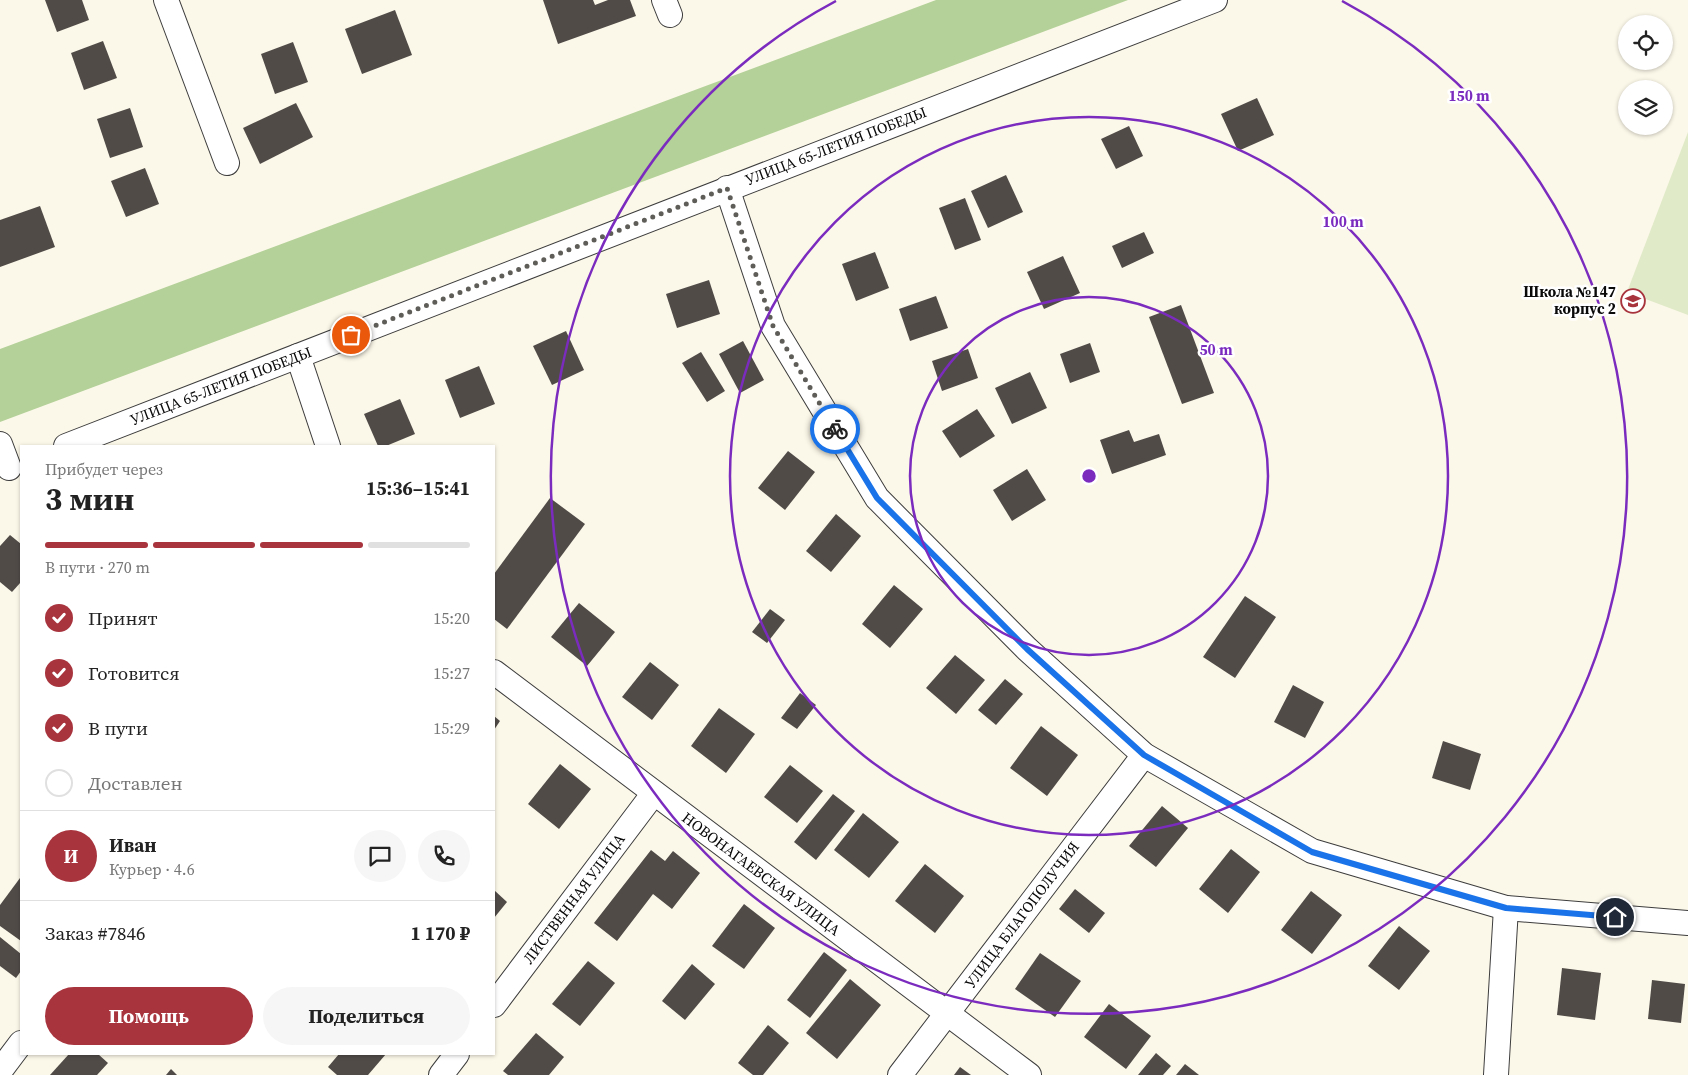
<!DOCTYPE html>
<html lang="ru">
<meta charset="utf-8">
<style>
:root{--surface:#fff;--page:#f6f6f6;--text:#222;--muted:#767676;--line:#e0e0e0;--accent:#a8343e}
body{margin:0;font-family:"Source Serif 4",serif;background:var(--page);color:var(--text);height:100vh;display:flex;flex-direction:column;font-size:19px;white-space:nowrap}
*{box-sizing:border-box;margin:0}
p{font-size:16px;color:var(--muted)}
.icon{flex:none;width:28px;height:28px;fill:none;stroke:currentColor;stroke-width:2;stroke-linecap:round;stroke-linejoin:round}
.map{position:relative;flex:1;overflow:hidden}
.details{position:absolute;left:20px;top:445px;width:475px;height:610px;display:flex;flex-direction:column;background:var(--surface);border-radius:0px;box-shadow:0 1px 4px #0004}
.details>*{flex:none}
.controls{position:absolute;left:1618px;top:15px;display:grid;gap:10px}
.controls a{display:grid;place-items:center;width:55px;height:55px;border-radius:50%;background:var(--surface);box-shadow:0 1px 4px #0004;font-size:25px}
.pin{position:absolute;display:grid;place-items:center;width:42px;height:42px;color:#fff;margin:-21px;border:2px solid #fff;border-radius:50%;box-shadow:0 1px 5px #0007}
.courier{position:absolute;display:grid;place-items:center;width:50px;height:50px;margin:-25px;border:4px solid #1a73e8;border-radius:50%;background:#fff;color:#222;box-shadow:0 1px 6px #0007}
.summary em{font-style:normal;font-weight:700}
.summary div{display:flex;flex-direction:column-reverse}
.summary{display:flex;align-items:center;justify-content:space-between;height:85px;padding:0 25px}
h1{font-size:32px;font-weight:700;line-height:38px}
.bar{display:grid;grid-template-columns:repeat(4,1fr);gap:8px 5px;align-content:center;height:60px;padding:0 25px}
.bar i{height:6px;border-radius:4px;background:var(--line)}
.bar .current{background:var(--accent)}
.bar p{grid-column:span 4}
.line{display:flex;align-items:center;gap:12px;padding:0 25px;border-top:1px solid var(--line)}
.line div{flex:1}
.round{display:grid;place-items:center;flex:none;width:52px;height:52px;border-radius:26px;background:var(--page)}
ol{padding:0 25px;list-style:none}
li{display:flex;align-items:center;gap:15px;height:55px}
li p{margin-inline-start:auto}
li .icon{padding:5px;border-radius:50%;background:var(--accent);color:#fff;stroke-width:4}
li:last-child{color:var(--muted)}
li i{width:28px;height:28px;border:2px solid var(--line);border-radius:50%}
.primary-button{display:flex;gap:10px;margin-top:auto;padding:10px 25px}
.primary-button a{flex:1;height:58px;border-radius:30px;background:var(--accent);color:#fff;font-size:20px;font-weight:700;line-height:58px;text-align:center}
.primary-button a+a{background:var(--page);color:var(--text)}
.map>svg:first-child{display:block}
.forest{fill:#b4d199}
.pitch{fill:#e0eac8}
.building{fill:#514b48}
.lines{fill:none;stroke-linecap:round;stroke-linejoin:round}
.street-casing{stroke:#3d3d3d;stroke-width:26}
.street{stroke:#fff;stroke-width:24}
.done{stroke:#5f5d58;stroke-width:5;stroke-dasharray:0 9}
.route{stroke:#1a73e8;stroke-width:6}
.ring{fill:none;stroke:#7b2cbf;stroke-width:2.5}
.labels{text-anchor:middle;stroke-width:5;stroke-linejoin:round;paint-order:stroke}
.street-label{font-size:15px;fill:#0a0a0a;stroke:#fff}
.poi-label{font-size:15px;font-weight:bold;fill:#0a0a0a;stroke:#fff;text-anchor:end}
.centre{fill:#7b2cbf;stroke:#fff;stroke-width:2.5}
.ring-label{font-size:15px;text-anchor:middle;font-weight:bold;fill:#7b2cbf;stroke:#fff;stroke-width:5;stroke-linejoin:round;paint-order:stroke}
</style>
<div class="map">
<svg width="1688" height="1075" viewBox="0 0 1688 1075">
<rect width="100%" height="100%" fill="#fcf8e9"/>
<path class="forest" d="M936 0H1128L0 422V349Z"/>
<path class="pitch" d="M1688 132V315L1627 292Z"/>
<g class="building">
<path d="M45 0H82L89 20 57 32Z"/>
<path d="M543 0H593L595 5 608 0H630L636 16 558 44Z"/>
<path d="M395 10 412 55 362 74 345 29Z"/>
<path d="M103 41 117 78 84 90 71 53Z"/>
<path d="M293 42 308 82 275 94 261 54Z"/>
<path d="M1257 98 1274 135 1238 151 1221 114Z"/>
<path d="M296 103 313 137 260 164 243 128Z"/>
<path d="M130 108 143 147 110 158 97 119Z"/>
<path d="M1129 126 1143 156 1116 169 1101 139Z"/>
<path d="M145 168 159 204 126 217 111 181Z"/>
<path d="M1006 175 1023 212 988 228 971 191Z"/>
<path d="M965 198 981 240 955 250 939 208Z"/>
<path d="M40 206 55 247 0 267V220Z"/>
<path d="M1144 232 1154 253 1122 268 1112 246Z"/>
<path d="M875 252 889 288 856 301 842 264Z"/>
<path d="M1063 256 1080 293 1044 309 1027 272Z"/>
<path d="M709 280 720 314 677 328 666 294Z"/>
<path d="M936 296 948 328 910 341 899 309Z"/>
<path d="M1181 305 1214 393 1182 404 1149 317Z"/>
<path d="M566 331 584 370 552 385 533 346Z"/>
<path d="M743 341 764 380 740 393 719 354Z"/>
<path d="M1090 343 1100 372 1070 383 1060 354Z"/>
<path d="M968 349 978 378 942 391 932 361Z"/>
<path d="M701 352 725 391 707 402 682 363Z"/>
<path d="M479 366 495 404 460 418 445 380Z"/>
<path d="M1030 372 1047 408 1012 424 995 388Z"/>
<path d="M400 399 415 434 386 446H378L364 414Z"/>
<path d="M977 409 995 436 960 458 942 431Z"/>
<path d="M1129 430 1134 442 1159 434 1166 455 1112 474 1100 440Z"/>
<path d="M788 451 815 472 785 510 758 488Z"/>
<path d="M1027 469 1046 500 1012 521 993 490Z"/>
<path d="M550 498 585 524 507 629 494 619V574Z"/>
<path d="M836 514 861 536 831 572 806 551Z"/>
<path d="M10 535 21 544V582L12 592 0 582V546Z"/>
<path d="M894 585 923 609 890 648 862 624Z"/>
<path d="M1245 596 1276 617 1235 678 1203 657Z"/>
<path d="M579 603 615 632 587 666 551 637Z"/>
<path d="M770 609 785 620 767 643 752 632Z"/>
<path d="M955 655 985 680 956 714 926 688Z"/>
<path d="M650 662 679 685 652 720 622 697Z"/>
<path d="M1005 679 1023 694 996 725 978 710Z"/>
<path d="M1293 685 1324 702 1305 738 1274 722Z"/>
<path d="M800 693 816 705 797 729 781 718Z"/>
<path d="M719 708 755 734 726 773 691 746Z"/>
<path d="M494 716 500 721 494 730Z"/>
<path d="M1041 726 1078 755 1047 796 1010 768Z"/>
<path d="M1443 741 1481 754 1470 790 1432 778Z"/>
<path d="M560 764 591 789 559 829 528 804Z"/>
<path d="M790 765 823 791 797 823 764 797Z"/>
<path d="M833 794 855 811 816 860 794 842Z"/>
<path d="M1162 806 1188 828 1156 867 1129 846Z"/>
<path d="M863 813 899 842 869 878 834 850Z"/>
<path d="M1231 849 1260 872 1228 913 1199 889Z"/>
<path d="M651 850 665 861 673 851 700 873 672 909 653 894 617 941 594 923Z"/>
<path d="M925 864 964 896 935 933 895 901Z"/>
<path d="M20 878 21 879V941L0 926V905Z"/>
<path d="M1075 889 1105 913 1089 933 1059 909Z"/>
<path d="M494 890 507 902 494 918Z"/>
<path d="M1311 891 1342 915 1312 954 1281 930Z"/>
<path d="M744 904 775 928 744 969 712 946Z"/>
<path d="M1399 926 1430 951 1399 990 1368 966Z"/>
<path d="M0 937 21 954V971L16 978 0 966Z"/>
<path d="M824 952 847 970 810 1018 787 1000Z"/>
<path d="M1040 953 1081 981 1055 1017 1015 989Z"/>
<path d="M588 961 615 983 580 1026 552 1004Z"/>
<path d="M692 964 715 984 685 1020 662 1001Z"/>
<path d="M1562 968 1601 973 1595 1020 1557 1015Z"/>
<path d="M850 979 881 1005 837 1059 806 1033Z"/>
<path d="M1652 980 1685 984 1681 1023 1648 1019Z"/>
<path d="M1109 1004 1151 1036 1126 1069 1084 1037Z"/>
<path d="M768 1025 789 1043 763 1075H753L738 1063Z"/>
<path d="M536 1033 564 1057 549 1075H508L503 1071Z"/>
<path d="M1156 1053 1171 1066 1163 1075H1138Z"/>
<path d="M69 1054H98L108 1063 97 1075H50Z"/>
<path d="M339 1054H386L368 1075H337L328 1067Z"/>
<path d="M1185 1064 1199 1075H1176Z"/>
<path d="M960 1067 971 1075H954Z"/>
<path d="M171 1069 177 1075H166Z"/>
</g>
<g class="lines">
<g class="street-casing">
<g id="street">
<path d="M166 0 227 163"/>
<path d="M664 0 670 15"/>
<path d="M727 188 773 326 877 498 1027 649 1144 755 1312 851 1506 908 1688 923"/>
<path d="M298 356 328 446"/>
<path d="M0 444 9 468"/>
<path d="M66 446 1215 0"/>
<path d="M494 672 1029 1075"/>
<path d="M494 1005 654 793"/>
<path d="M0 1071 21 1043"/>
<path d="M441 1075 457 1054"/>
<path d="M900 1075 1144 755"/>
<path d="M1496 1075 1506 908"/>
</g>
</g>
<use href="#street" class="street"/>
</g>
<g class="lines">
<path class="done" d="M351 335 727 188 773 326 835 429"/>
<path class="route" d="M835 429 877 498 1027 649 1144 755 1312 852 1506 908 1615 917"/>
</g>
<g class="ring">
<circle cx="1089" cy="476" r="179"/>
<circle cx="1089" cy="476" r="359"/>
<path d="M1342 1A538 538 0 1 1 836 1"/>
</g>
<defs>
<g id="school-ring" transform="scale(1.25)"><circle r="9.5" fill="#fff" stroke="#a8343e" stroke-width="1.5"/><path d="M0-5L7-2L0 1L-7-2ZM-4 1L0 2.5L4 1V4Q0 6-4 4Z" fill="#a8343e"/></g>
</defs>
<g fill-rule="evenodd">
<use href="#school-ring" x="1633" y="301"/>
</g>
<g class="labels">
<g class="street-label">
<text transform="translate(836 146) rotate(-21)" y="5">УЛИЦА 65-ЛЕТИЯ ПОБЕДЫ</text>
<text transform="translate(221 386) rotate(-21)" y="5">УЛИЦА 65-ЛЕТИЯ ПОБЕДЫ</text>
<text transform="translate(761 874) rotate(37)" y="5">НОВОНАГАЕВСКАЯ УЛИЦА</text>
<text transform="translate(574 899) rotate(-53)" y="5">ЛИСТВЕННАЯ УЛИЦА</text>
<text transform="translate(1022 915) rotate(-53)" y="5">УЛИЦА БЛАГОПОЛУЧИЯ</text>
</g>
<g class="poi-label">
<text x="1616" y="297">Школа №147<tspan x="1616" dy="17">корпус 2</tspan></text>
</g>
</g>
<circle cx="1089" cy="476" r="8" class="centre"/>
<g class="ring-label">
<text x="1469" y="101">150 m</text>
<text x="1343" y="227">100 m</text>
<text x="1216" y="355">50 m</text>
</g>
</svg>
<div class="controls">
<a><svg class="icon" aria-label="locate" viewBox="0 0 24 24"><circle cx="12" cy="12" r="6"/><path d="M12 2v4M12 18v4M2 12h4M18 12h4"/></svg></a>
<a><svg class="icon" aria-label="layers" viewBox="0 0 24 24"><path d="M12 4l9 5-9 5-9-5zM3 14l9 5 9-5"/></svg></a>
</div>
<div class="pin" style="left:351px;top:335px;background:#ea580c"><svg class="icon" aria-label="bag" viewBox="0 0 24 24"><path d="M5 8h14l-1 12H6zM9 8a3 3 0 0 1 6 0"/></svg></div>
<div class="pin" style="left:1615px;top:917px;background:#1f2937"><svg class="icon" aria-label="home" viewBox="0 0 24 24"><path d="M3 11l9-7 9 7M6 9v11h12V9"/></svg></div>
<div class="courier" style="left:835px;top:429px"><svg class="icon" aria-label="bike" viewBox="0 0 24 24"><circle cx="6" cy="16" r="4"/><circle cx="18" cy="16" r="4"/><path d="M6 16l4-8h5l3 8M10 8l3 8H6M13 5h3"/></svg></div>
<section class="details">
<div class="summary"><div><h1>3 мин</h1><p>Прибудет через</p></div><em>15:36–15:41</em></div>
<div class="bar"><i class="current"></i><i class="current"></i><i class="current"></i><i></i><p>В пути · 270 m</p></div>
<ol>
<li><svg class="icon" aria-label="check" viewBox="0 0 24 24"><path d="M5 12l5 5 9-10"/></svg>Принят<p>15:20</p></li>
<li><svg class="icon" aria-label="check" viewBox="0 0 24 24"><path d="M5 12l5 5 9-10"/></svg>Готовится<p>15:27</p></li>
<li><svg class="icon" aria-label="check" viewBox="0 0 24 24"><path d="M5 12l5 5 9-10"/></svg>В пути<p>15:29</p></li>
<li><i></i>Доставлен</li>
</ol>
<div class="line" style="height:90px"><b class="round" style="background:var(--accent);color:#fff">И</b><div><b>Иван</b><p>Курьер · 4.6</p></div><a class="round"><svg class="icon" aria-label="chat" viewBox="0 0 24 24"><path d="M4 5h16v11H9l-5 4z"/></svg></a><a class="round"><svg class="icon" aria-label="phone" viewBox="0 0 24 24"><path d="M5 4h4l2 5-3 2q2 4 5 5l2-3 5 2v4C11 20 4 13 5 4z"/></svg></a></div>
<div class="line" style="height:65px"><div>Заказ #7846</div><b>1 170 ₽</b></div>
<div class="primary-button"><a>Помощь</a><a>Поделиться</a></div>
</section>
</div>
